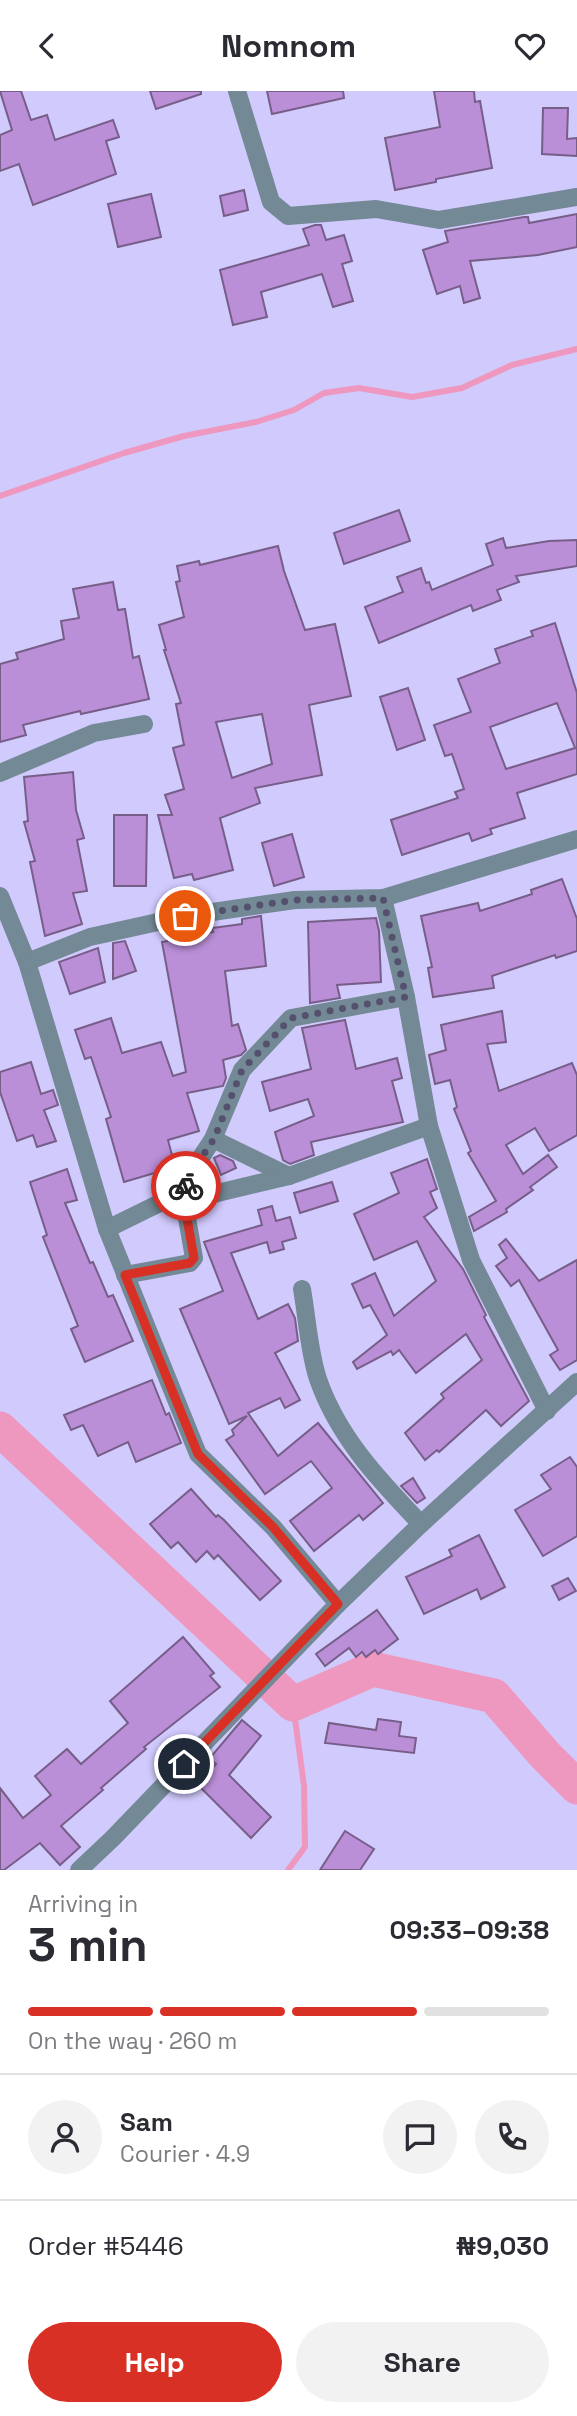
<!DOCTYPE html>
<meta charset="utf-8">
<style>
:root{--surface:#fff;--page:#f2f2f3;--text:#2b2b33;--muted:#7c7c81;--line:#e1e1e2;--accent:#d93025}
body{margin:0;font-family:"Space Grotesk",sans-serif;background:var(--page);color:var(--text);height:100vh;display:flex;flex-direction:column;font-size:26px;white-space:nowrap}
*{box-sizing:border-box;margin:0}
p{font-size:23px;color:var(--muted)}
.icon{flex:none;width:38px;height:38px;fill:none;stroke:currentColor;stroke-width:2;stroke-linecap:round;stroke-linejoin:round}
.map{position:relative;height:1779px;overflow:hidden}
.details{display:flex;flex-direction:column;background:var(--surface);flex:1}
.details>*{flex:none}
.pin{position:absolute;display:grid;place-items:center;width:60px;height:60px;color:#fff;margin:-30px;border:4px solid #fff;border-radius:50%;box-shadow:0 2px 7px #0007}
.courier{position:absolute;display:grid;place-items:center;width:70px;height:70px;margin:-35px;border:5px solid #d93025;border-radius:50%;background:#fff;color:#222;box-shadow:0 2px 9px #0007}
.overview em{font-style:normal;font-weight:600}
.overview div{display:flex;flex-direction:column-reverse}
.overview{display:flex;align-items:center;justify-content:space-between;height:119px;padding:0 28px}
h1{font-size:46px;font-weight:600;line-height:52px}
.bar{display:grid;grid-template-columns:repeat(4,1fr);gap:10px 7px;align-content:center;height:84px;padding:0 28px}
.bar i{height:9px;border-radius:5px;background:var(--line)}
.bar .selected{background:var(--accent)}
.bar p{grid-column:span 4}
.line{display:flex;align-items:center;gap:18px;padding:0 28px;border-top:2px solid var(--line)}
.line div{flex:1}
.round{display:grid;place-items:center;flex:none;width:74px;height:74px;border-radius:37px;background:var(--page)}
.cta{display:flex;gap:14px;margin-top:auto;padding:14px 28px}
.cta a{flex:1;height:80px;border-radius:42px;background:var(--accent);color:#fff;font-size:28px;font-weight:600;line-height:80px;text-align:center}
.cta a+a{background:var(--page);color:var(--text)}
header{display:flex;justify-content:space-between;align-items:center;height:91px;padding:0 28px;background:var(--surface);font-size:32px;font-weight:600}
.map>svg:first-child{display:block}
.lines{fill:none;stroke-linecap:round;stroke-linejoin:round}
.stream{stroke:#ee98c0;stroke-width:6}
.river{stroke:#ee98c0;stroke-width:35}
.building{fill:#bb8fd8;stroke:#775e88;stroke-width:2;fill-rule:evenodd}
.minor{stroke:#738995;stroke-width:18}
.done{stroke:#54506d;stroke-width:7;stroke-dasharray:0 12.6}
.route{stroke:#d93025;stroke-width:9}
</style>
<header><svg class="icon" aria-label="back" viewBox="0 0 24 24"><path d="M15 5l-7 7 7 7"/></svg>Nomnom<svg class="icon" aria-label="heart" viewBox="0 0 24 24"><path d="M12 20l-8-8c-3-5 5-10 8-4 3-6 11-1 8 4z"/></svg></header>
<div class="map">
<svg width="577" height="1779" viewBox="0 0 577 1779">
<rect width="100%" height="100%" fill="#d1cafd"/>
<g class="lines">
<g class="stream">
<path d="M0 405 124 362 184 345 256 331 294 319 324 302 359 297 412 306 462 297 512 274 577 258"/>
<path d="M288 1779 305 1756 304 1695 293 1613"/>
</g>
<path class="river" d="M0 1338 293 1613 373 1578 494 1605 545 1664 577 1696"/>
</g>
<g class="building">
<path d="M0 0H21L31 29 47 24 55 49 113 29 119 46 106 50 116 83 33 114 19 73 0 80V44L12 39Z"/>
<path d="M150 0H201V3L156 18Z"/>
<path d="M267 0H343L344 7 272 23Z"/>
<path d="M434 0H474L475 11 480 10 492 77 436 88V91L395 99 385 47 440 36Z"/>
<path d="M543 17H568L567 48 577 47V65L542 63Z"/>
<path d="M244 99 248 119 224 125 220 105Z"/>
<path d="M151 103 161 146 118 156 108 113Z"/>
<path d="M577 123V156L538 164 470 170 480 207 464 212 460 195 437 203 423 159 448 151 445 140 524 126H528L529 132Z"/>
<path d="M315 134H321L326 149 344 144 352 170 342 173 353 210 333 216 322 183 261 201 267 226 233 234 220 179 309 154 303 138Z"/>
<path d="M399 419 410 450 344 473 334 442Z"/>
<path d="M503 447 506 457 549 450 577 449V475L516 485 519 491 497 499 501 509 473 520 471 514 379 552 365 516 403 501 397 486 421 477 426 492 429 491 432 499 493 474 486 453Z"/>
<path d="M278 455 284 480 305 539 335 533 351 605 309 614 322 684 255 697 260 712 220 727 233 779 194 789 192 783 174 787 158 724H172L165 704 184 698 173 657 184 654 176 613 181 612 164 559H166L159 534 184 526 176 491 180 490 177 475 199 470 200 474ZM262 623 272 673 232 687 216 631Z"/>
<path d="M113 491 118 519 125 518 133 567 139 565 149 608 81 623 80 620 23 634 26 644 0 651V573L18 568 16 562 64 548 61 530 79 527 73 498Z"/>
<path d="M555 532 577 602V683L517 702 525 727 490 738 492 743 472 750 469 742 402 764 391 729 458 707 455 701 464 698 452 663 445 665 434 634 471 621 458 588 500 572 495 558 533 545 531 540ZM557 612 575 657 506 678 490 636Z"/>
<path d="M408 597 425 649 397 659 380 606Z"/>
<path d="M73 681 76 719 84 747 77 749 87 800 73 802 82 833 45 845 30 771 35 770 24 731 28 730 24 686Z"/>
<path d="M114 724H147L146 795H114Z"/>
<path d="M292 743 304 786 274 795 262 752Z"/>
<path d="M562 788 577 828V860L556 867 555 864 492 885 494 897 433 906 428 877 432 876 421 825 478 812 480 820 532 803 531 799Z"/>
<path d="M261 825 266 875 225 880 232 935 238 933 246 959 241 964 223 969 226 987 223 995 187 1002 199 1040 168 1049 175 1076 124 1091 106 1028 111 1026 91 966 85 968 75 939 111 927 122 962 161 951 173 985 186 981 162 851 213 841 212 837 242 833V828Z"/>
<path d="M376 827 379 840 381 891 337 894 340 907 310 912 308 831Z"/>
<path d="M125 850 136 880 113 888V852Z"/>
<path d="M98 857 105 891 70 903 59 871Z"/>
<path d="M502 920 506 951 487 953 499 1000 572 972 577 984V1044L549 1060 535 1037 506 1054 523 1083 548 1064 557 1076 530 1096 533 1099 506 1118 507 1121 474 1140 469 1126 496 1110 468 1062 471 1060 454 1018 457 1016 450 989 435 993 429 964 446 959 441 934Z"/>
<path d="M345 929 356 978 397 967 402 987 392 990 403 1031 311 1051 314 1064 290 1073 283 1069 275 1041 314 1025 308 1008 270 1020 262 991 311 978 302 937Z"/>
<path d="M31 971 41 1003 53 999 58 1014 44 1019 56 1050 37 1056 33 1044 17 1050 0 1001V981Z"/>
<path d="M220 1064 233 1070 236 1077 221 1084 214 1067Z"/>
<path d="M427 1068 437 1098 430 1101 437 1117 424 1126 463 1178 486 1224 484 1226 529 1310 501 1335 486 1319 439 1361 437 1359 425 1369 405 1342 444 1307 441 1303 482 1269 466 1243 416 1282 399 1259 393 1264 391 1260 357 1278 353 1271 387 1244 370 1214 363 1217 352 1193 375 1182 394 1225 436 1190 417 1150 374 1169 354 1123 399 1102 391 1082Z"/>
<path d="M67 1078 77 1109 65 1112 90 1172 93 1171 108 1206 113 1204 133 1250 85 1271 71 1238 78 1235 43 1146 47 1144 30 1091Z"/>
<path d="M332 1091 338 1110 300 1122 294 1102Z"/>
<path d="M272 1115 276 1130 290 1126 296 1147 282 1151 284 1158 270 1162 267 1151 231 1162 258 1228 288 1213 295 1227 298 1250 275 1262 300 1309 285 1317 280 1307 248 1322 278 1365 318 1332 383 1412 363 1429 359 1424 314 1460 290 1430 332 1397 311 1370 265 1403 226 1349 234 1344 232 1339 247 1325 229 1333 180 1218 223 1200 204 1151 262 1134 258 1119Z"/>
<path d="M506 1148 539 1190 577 1169V1269L560 1279 550 1264 558 1259 519 1189 511 1195 496 1175 507 1167 499 1154Z"/>
<path d="M152 1289 166 1324 169 1322 181 1352 136 1371 128 1351 98 1365 83 1334 71 1339 64 1324Z"/>
<path d="M570 1366 577 1376V1445L543 1465 515 1419 551 1398 541 1384Z"/>
<path d="M413 1387 425 1407 417 1412 401 1395Z"/>
<path d="M191 1398 216 1426 218 1424 224 1429 281 1490 260 1509 218 1464 214 1468 207 1460 196 1471 178 1451 171 1457 150 1433Z"/>
<path d="M479 1444 505 1496 481 1508 477 1498 424 1523 406 1486 452 1465 449 1459Z"/>
<path d="M568 1487 576 1500 559 1509 552 1495Z"/>
<path d="M377 1519 398 1548 378 1563 375 1559 366 1566 362 1561 356 1566 349 1557 325 1575 316 1563Z"/>
<path d="M183 1546 214 1582 210 1585 220 1596 144 1656 146 1658 101 1697 103 1699 61 1735 80 1756 60 1774 40 1752 4 1779H0V1697L23 1727 51 1704 35 1685 67 1658 81 1673 128 1632 110 1610Z"/>
<path d="M378 1628 401 1631 399 1645 416 1647 414 1662 325 1652 329 1632 376 1639Z"/>
<path d="M242 1629 261 1645 229 1684 271 1726 251 1747 198 1694 216 1673 209 1668Z"/>
<path d="M345 1740 374 1758 360 1779H320Z"/>
</g>
<g class="lines">
<g class="minor">
<path d="M237 0 271 111 288 125 376 118 439 129 577 106"/>
<path d="M0 682 94 642 144 633"/>
<path d="M0 805 27 871 107 1138 198 1363 273 1436 338 1513"/>
<path d="M383 807 406 906 429 1035 471 1169 547 1320"/>
<path d="M27 871 90 846 185 825 295 809 383 807 577 748"/>
<path d="M213 1048 289 1085"/>
<path d="M107 1138 170 1107 184 1110 289 1085 429 1035"/>
<path d="M125 1184 190 1172 194 1167 184 1110 188 1086 213 1048 242 979 291 927 406 906"/>
<path d="M302 1198C307 1226 309 1261 318 1288 338 1346 379 1389 421 1433"/>
<path d="M79 1779 113 1747 338 1513 421 1433 577 1291"/>
</g>
</g>
<g class="lines">
<path class="done" d="M185 825 295 809 383 807 406 906 291 927 242 979 214 1048 188 1086 186 1095"/>
<path class="route" d="M184 1673 338 1513 273 1436 198 1363 125 1184 190 1172 194 1167 184 1110 186 1095"/>
</g>
</svg>
<div class="pin" style="left:185px;top:825px;background:#ea580c"><svg class="icon" aria-label="bag" viewBox="0 0 24 24"><path d="M5 8h14l-1 12H6zM9 8a3 3 0 0 1 6 0"/></svg></div>
<div class="pin" style="left:184px;top:1673px;background:#1f2937"><svg class="icon" aria-label="home" viewBox="0 0 24 24"><path d="M3 11l9-7 9 7M6 9v11h12V9"/></svg></div>
<div class="courier" style="left:186px;top:1095px"><svg class="icon" aria-label="bike" viewBox="0 0 24 24"><circle cx="6" cy="16" r="4"/><circle cx="18" cy="16" r="4"/><path d="M6 16l4-8h5l3 8M10 8l3 8H6M13 5h3"/></svg></div>
</div>
<section class="details">
<div class="overview"><div><h1>3 min</h1><p>Arriving in</p></div><em>09:33–09:38</em></div>
<div class="bar"><i class="selected"></i><i class="selected"></i><i class="selected"></i><i></i><p>On the way · 260 m</p></div>
<div class="line" style="height:126px"><a class="round"><svg class="icon" aria-label="person" viewBox="0 0 24 24"><circle cx="12" cy="8" r="4"/><path d="M4 21q1-7 8-7t8 7"/></svg></a><div><b>Sam</b><p>Courier · 4.9</p></div><a class="round"><svg class="icon" aria-label="chat" viewBox="0 0 24 24"><path d="M4 5h16v11H9l-5 4z"/></svg></a><a class="round"><svg class="icon" aria-label="phone" viewBox="0 0 24 24"><path d="M5 4h4l2 5-3 2q2 4 5 5l2-3 5 2v4C11 20 4 13 5 4z"/></svg></a></div>
<div class="line" style="height:91px"><div>Order #5446</div><b>₦9,030</b></div>
<div class="cta"><a>Help</a><a>Share</a></div>
</section>
